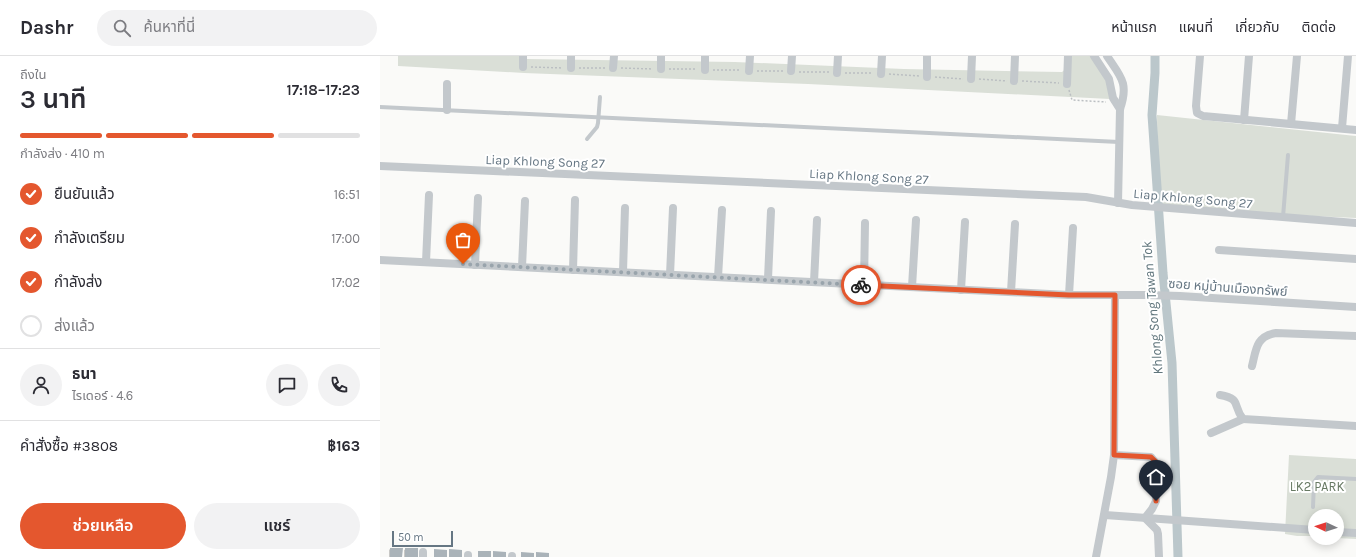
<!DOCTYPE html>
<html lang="th">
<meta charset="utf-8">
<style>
:root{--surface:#fff;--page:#f2f2f3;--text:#2b2b33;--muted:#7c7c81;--line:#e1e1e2;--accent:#e4572e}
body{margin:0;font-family:Karla,"Noto Sans Thai",sans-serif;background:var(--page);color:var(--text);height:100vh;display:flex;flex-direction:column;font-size:15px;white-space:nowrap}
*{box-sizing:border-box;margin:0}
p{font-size:13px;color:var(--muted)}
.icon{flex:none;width:22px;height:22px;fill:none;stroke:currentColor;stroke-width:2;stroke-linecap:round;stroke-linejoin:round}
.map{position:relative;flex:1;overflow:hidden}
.panel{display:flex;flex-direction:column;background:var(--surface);width:380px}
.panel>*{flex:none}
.needle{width:26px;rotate:274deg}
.controls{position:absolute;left:928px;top:453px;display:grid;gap:8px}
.controls a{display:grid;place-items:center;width:36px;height:36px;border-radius:50%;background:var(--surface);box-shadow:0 2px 10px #0003;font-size:20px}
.scale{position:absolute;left:12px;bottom:10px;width:61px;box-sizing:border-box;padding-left:4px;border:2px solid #657683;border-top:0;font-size:11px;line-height:14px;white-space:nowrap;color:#657683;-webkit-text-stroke:3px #fff;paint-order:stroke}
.pin{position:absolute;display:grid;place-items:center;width:34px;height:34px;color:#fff;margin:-41px -17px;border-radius:50% 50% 50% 0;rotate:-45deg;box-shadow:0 0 4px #0007}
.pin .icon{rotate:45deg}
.courier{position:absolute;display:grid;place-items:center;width:40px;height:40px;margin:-20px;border:3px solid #e4572e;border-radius:50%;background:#fff;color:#222;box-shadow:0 1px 5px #0007}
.head em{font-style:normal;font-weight:600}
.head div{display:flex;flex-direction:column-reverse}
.head{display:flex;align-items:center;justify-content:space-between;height:68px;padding:0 20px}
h1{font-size:26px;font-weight:600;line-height:30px}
.bar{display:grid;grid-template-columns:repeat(4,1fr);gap:6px 4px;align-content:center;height:48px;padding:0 20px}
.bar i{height:5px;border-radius:3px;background:var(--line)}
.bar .active{background:var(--accent)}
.bar p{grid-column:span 4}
.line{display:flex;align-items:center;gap:10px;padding:0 20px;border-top:1px solid var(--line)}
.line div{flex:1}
.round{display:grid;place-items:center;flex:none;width:42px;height:42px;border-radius:21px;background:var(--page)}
ol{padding:0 20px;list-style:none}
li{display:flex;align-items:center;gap:12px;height:44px}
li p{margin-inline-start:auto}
li .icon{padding:4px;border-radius:50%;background:var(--accent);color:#fff;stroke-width:4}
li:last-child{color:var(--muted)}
li i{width:22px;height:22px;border:2px solid var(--line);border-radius:50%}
.action{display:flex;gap:8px;margin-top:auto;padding:8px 20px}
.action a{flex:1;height:46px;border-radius:24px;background:var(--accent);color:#fff;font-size:16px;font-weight:600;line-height:46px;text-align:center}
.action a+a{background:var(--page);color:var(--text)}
header{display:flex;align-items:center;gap:24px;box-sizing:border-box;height:56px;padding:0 20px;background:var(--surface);border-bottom:1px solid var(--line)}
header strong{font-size:19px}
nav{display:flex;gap:22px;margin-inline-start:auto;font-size:14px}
.search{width:280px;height:36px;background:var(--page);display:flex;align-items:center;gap:10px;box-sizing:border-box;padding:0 14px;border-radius:22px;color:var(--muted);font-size:15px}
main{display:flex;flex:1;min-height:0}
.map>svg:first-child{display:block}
.green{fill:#dadfd7}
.shadow{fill:#0003}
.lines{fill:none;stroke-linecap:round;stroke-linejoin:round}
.canal{stroke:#bbc7cb;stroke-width:9}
.building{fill:#aab3b9}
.path{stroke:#bbbfc2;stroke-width:1.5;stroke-dasharray:2 2;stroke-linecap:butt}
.service{stroke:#c3c8cc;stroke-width:4}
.minor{stroke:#c3c8cc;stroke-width:8}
.done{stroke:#99a4ac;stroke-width:4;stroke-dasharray:0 7.2}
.route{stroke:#e4572e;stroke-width:5}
.labels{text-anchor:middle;stroke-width:4;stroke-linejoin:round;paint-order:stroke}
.street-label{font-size:13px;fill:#657683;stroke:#fff}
.park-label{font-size:13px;fill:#687a64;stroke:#fff}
.water-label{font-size:14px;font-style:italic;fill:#60757c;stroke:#fff}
</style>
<header>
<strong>Dashr</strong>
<div class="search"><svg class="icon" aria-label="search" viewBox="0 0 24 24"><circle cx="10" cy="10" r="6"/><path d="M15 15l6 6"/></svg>ค้นหาที่นี่</div>
<nav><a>หน้าแรก</a><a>แผนที่</a><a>เกี่ยวกับ</a><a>ติดต่อ</a></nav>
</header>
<main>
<section class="panel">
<div class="head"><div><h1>3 นาที</h1><p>ถึงใน</p></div><em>17:18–17:23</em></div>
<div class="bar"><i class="active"></i><i class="active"></i><i class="active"></i><i></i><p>กำลังส่ง · 410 m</p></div>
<ol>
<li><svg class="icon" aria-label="check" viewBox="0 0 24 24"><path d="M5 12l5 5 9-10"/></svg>ยืนยันแล้ว<p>16:51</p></li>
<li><svg class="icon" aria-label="check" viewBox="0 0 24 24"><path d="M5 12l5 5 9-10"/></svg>กำลังเตรียม<p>17:00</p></li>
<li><svg class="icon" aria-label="check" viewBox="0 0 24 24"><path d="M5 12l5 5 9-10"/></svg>กำลังส่ง<p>17:02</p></li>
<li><i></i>ส่งแล้ว</li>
</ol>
<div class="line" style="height:72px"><a class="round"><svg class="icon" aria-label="person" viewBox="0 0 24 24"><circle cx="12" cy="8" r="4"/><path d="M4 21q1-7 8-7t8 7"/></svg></a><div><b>ธนา</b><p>ไรเดอร์ · 4.6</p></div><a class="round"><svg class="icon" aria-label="chat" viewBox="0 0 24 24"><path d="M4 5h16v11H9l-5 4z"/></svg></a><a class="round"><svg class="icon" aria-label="phone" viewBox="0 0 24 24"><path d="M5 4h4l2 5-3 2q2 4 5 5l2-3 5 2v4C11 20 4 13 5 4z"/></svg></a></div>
<div class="line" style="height:52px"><div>คำสั่งซื้อ #3808</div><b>฿163</b></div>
<div class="action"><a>ช่วยเหลือ</a><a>แชร์</a></div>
</section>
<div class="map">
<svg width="976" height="501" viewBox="0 0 976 501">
<rect width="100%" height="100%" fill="#fafaf8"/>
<g class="green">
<path d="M18 0H147V3L355 6 524 13 682 16 688 11 689 0H714L727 24 730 43 428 28 144 17 18 10Z"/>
<path d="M777 59 976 80V162L778 153Z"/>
<path d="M909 399 976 403V483L957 482V460H935V480H917L905 478Z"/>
</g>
<g class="shadow">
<path d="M10 493 22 501H9V494Z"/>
<path d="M26 493 37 501H24V494Z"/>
</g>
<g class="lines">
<path class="canal" d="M775 0V17L772 59 783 217 792 307 798 501"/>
</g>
<g class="building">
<path d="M10 492H23L22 501H10Z"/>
<rect x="25" y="492" width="13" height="9"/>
<path d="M54 493 67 494V501H54Z"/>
<path d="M69 493 82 494V501H69Z"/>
<rect x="98" y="495" width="13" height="6"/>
<path d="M113 495 126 496V501H113Z"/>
<path d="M141 496 154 497V501H141Z"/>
<path d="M156 496 169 497V501H156Z"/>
</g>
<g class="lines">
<g class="path">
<path d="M151 11 183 12"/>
<path d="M199 12H225"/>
<path d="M241 12 273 13"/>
<path d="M289 13H317"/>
<path d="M333 14H361"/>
<path d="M377 15H403"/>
<path d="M419 16H449"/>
<path d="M465 17H493"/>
<path d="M509 18 539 20"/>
<path d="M555 21 583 23"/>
<path d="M599 23 627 25"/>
<path d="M642 25 679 27"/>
<path d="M689 34 692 44 726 46"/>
</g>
<g class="service">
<path d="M0 51 739 86"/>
<path d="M207 83 217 71 218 67 220 41"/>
<path d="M903 161 908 99"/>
<path d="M933 451 934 426 938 421 976 423"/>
</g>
<g class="minor">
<path d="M714 0 729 23 733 42 740 53"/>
<path d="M727 0C741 21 749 27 740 53L738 147"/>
<path d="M820 0 816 50 817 57 823 60 976 74"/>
<path d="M143 11V0"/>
<path d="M191 12V0"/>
<path d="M233 12 234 0"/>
<path d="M281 13V0"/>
<path d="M325 14V0"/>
<path d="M369 15 370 0"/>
<path d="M411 15 412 0"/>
<path d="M457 17 458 0"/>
<path d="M501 18 502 0"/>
<path d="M547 21V0"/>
<path d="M591 23 592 0"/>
<path d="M634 25 635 0"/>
<path d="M687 28 688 0"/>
<path d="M67 54V28"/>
<path d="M864 64 869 0"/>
<path d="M911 68 917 0"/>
<path d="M962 72 968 0"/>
<path d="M0 110 706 141 752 149 976 167"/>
<path d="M839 194 976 203"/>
<path d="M0 204 689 239H768L800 240 976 251"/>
<path d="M46 206 49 139"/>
<path d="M95 209 98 142"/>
<path d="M142 211 145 145"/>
<path d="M193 214 195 144"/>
<path d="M243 216 245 152"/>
<path d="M290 219 293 152"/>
<path d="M338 221 342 154"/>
<path d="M388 223 391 155"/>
<path d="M434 226 437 164"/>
<path d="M484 229 485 167"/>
<path d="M532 231 536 164"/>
<path d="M581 234 585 166"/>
<path d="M631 236 635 168"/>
<path d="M689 239 693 172"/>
<path d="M872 310C876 294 876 280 896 277L976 280"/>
<path d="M840 339C862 343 852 349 863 363L976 370"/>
<path d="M831 377 863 363"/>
<path d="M734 399 771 401 775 406 776 445 772 453 765 462 777 474 778 478 779 501"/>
<path d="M725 459 935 474"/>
<path d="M957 476 976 477"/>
<path d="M43 501V496"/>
<path d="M88 501V499"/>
<path d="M132 501V500"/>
<path d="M716 501 731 421 734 399 735 239"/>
</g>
</g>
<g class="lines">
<path class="done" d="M83 208 481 229"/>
<path class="route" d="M481 229 689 239H735L734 399 771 401 776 406V445"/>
</g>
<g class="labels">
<g class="street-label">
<text transform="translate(165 105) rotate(2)" y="5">Liap Khlong Song 27</text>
<text transform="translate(489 120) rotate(3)" y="5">Liap Khlong Song 27</text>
<text transform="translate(813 142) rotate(5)" y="5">Liap Khlong Song 27</text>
<text transform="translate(848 231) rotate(4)" y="5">ซอย หมู่บ้านเมืองทรัพย์</text>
</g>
<g class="park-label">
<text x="937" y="435">LK2 PARK</text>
</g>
<g class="water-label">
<text transform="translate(772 252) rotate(-95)" y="5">Khlong Song Tawan Tok</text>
</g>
</g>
</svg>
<div class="controls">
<a><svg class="needle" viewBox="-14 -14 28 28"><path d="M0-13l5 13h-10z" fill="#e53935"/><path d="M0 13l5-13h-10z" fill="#7c7c81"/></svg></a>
</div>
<div class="scale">50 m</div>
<div class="pin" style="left:83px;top:208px;background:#ea580c"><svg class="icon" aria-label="bag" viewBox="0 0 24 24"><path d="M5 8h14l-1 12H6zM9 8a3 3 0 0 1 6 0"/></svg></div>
<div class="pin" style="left:776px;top:445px;background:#1f2937"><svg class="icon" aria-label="home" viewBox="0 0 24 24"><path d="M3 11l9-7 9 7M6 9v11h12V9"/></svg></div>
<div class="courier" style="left:481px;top:229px"><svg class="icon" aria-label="bike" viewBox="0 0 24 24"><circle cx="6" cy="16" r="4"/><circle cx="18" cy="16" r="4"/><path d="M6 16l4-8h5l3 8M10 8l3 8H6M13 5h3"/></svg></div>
</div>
</main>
